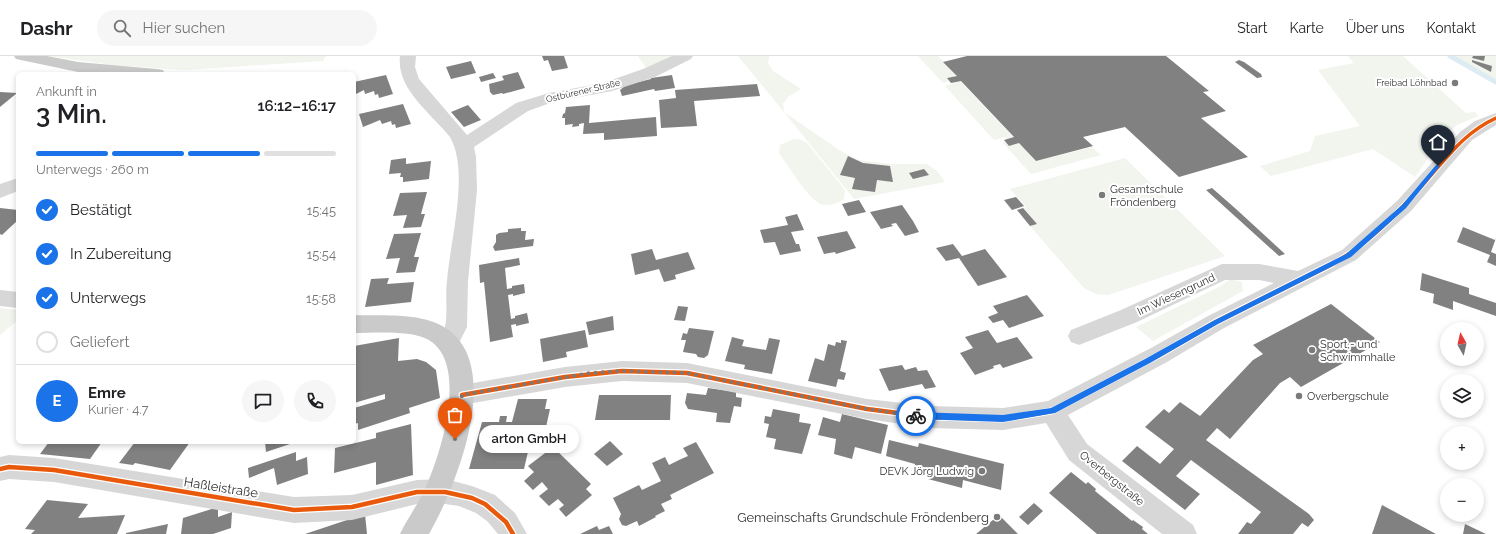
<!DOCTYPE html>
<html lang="de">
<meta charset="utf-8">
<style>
:root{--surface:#fff;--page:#f6f6f6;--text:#202124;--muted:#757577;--line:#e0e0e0;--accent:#1a73e8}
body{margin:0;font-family:Raleway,sans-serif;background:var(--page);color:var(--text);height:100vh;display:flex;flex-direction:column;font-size:15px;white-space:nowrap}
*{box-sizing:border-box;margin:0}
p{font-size:13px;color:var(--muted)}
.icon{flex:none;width:22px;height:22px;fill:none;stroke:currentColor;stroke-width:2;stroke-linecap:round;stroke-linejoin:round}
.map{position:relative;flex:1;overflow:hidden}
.panel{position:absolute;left:16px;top:16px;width:340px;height:372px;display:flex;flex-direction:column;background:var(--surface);border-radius:6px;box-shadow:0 2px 6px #0003}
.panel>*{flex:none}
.needle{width:26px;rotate:352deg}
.tools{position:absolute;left:1440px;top:266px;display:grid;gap:8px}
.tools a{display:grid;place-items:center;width:44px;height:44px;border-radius:50%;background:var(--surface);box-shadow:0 2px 6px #0003;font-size:20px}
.pin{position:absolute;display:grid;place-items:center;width:34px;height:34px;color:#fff;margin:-41px -17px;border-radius:50% 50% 50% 0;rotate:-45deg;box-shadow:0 0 4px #0007}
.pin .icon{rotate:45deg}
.courier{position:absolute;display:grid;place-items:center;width:40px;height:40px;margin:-20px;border:3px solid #1a73e8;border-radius:50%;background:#fff;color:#222;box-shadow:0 1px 5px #0007}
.bubble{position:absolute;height:28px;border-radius:14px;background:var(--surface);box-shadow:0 2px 6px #0003;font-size:13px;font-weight:600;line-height:28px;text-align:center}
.overview em{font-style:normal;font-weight:600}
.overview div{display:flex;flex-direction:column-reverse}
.overview{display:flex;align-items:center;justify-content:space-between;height:68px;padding:0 20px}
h1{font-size:26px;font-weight:600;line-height:30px}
.bar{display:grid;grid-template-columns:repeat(4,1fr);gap:6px 4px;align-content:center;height:48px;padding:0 20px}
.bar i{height:5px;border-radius:3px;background:var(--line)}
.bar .selected{background:var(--accent)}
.bar p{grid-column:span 4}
.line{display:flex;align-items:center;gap:10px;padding:0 20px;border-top:1px solid var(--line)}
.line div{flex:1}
.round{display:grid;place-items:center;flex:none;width:42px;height:42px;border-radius:21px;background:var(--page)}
ol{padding:0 20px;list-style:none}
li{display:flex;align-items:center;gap:12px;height:44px}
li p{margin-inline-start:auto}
li .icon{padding:4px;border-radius:50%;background:var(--accent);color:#fff;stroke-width:4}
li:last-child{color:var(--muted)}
li i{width:22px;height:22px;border:2px solid var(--line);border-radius:50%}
header{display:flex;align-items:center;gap:24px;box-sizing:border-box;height:56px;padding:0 20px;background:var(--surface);border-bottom:1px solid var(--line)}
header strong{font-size:19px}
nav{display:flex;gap:22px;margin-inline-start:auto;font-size:14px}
.search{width:280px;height:36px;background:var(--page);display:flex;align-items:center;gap:10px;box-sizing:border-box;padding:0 14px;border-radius:22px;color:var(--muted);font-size:15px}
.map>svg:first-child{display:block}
.green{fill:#f1f5ed}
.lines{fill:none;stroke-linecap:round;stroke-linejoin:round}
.stream{stroke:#ddebf3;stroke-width:5}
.building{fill:#818181}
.minor{fill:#d7d7d7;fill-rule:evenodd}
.major{fill:#cacaca;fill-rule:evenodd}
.cycleway-far1-casing{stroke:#fff;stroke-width:5.5}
.cycleway-casing{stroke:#fff;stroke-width:7}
.cycleway-far1{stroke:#e8590c;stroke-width:3.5}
.cycleway{stroke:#e8590c;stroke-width:4.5}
.route{fill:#1a73e8}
.done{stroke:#7a7a7a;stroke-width:4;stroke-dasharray:0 7.2}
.poi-dot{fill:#7a7a7a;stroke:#fff;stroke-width:1.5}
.labels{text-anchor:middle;stroke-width:4;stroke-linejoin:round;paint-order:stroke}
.far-poi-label{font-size:9px;fill:#333;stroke:#fff;text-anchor:end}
.far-street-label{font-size:9px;fill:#333;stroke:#fff}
.poi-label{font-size:11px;fill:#333;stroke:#fff;text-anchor:start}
.street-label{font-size:11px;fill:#333;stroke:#fff}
.near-street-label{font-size:13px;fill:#333;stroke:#fff}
.near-poi-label{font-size:13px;fill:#333;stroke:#fff;text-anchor:end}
</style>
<header>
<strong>Dashr</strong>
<div class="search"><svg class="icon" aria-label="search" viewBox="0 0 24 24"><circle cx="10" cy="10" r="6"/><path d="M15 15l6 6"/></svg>Hier suchen</div>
<nav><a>Start</a><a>Karte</a><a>Über uns</a><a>Kontakt</a></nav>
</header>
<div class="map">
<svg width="1496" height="478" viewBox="0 0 1496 478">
<rect width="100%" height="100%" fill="#fff"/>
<g class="green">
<path d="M47 0H326L323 5 185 14 113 9Z"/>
<path d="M638 0H683L649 16Z"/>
<path d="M738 0H769L768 7 773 15 801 33 788 41 783 48 784 56Z"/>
<path d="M918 0H938L957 20 948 22 950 25 943 27Z"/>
<path d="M1348 0H1403L1466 57 1475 56 1478 60 1457 69 1440 85 1415 121 1373 93 1271 120 1260 110 1310 95 1315 80 1360 70 1318 14 1354 7Z"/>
<path d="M1450 0H1496V27Z"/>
<path d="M960 25 1013 81 1007 83 1005 81 994 84 945 30Z"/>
<path d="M784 56 839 94 858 104 891 108H927L938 116 945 126 854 143Z"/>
<path d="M794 83H799L807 87 845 134 844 143C839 147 830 150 823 149 810 146 787 108 779 97L780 89Z"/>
<path d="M1005 86 1009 90 1019 87 1036 105 1092 91 1101 99 1031 118 1003 87Z"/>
<path d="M1125 102 1225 200 1108 239 1096 238 1084 232 1030 170 1036 168 1023 152 1026 151 1010 133Z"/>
<path d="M1231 223 1242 226 1243 235 1153 285 1136 271 1219 231Z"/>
<path d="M0 252 18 254V264L0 279Z"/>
</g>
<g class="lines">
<path class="stream" d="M1450 0 1496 26"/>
</g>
<g class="building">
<path d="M542 0H564L568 12 552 15 548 4 544 5Z"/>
<path d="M967 0H1166L1209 35 1203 36 1226 55 1201 62 1248 101 1179 121 1125 71 1083 81 1093 90 1036 105 1019 87 1009 90 1004 84 1014 81 961 25 951 27 947 22 957 20 943 6Z"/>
<path d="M1473 0H1485L1484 5 1472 2Z"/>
<path d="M1239 4 1244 6 1261 18 1262 21 1257 22 1235 6Z"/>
<path d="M1472 4 1492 10 1491 16 1472 6Z"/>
<path d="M471 5 476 17 451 23 446 11Z"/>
<path d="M518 16 525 32 503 38 502 37 493 39 490 36 489 28 504 24 502 20Z"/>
<path d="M493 17 496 22 481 26 479 21Z"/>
<path d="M386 19 393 38 379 42 378 38 375 39 374 35 365 38 364 34 354 39V26Z"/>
<path d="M672 19 675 32 655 35 654 33 622 40 620 34 626 29 651 23V22Z"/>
<path d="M757 28 760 40 694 45 697 70 661 72 659 44 676 42 675 34Z"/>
<path d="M0 36 17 37 0 51Z"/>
<path d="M403 48 411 68 396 72 395 68 392 69 391 65 382 68 380 64 363 71 359 58Z"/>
<path d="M468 49 481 64 464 71 451 56Z"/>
<path d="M590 49 589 67 656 61 657 80 604 84V77L583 78 584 67 579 68V70L572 71 573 68 565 69V62H562L563 58 565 57 566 51Z"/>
<path d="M848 100 863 107 890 110 893 126 877 124 875 136 852 133 855 122 840 119Z"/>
<path d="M406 102V108L431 105 429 123 403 126V121H400L401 117 389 118 391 104Z"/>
<path d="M924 113 929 119 913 123 909 117Z"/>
<path d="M1212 132 1236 153 1285 198 1279 200 1206 134Z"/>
<path d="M427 136 421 158H425L421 171 403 172 407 159 393 160 400 137Z"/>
<path d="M1016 141 1024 150 1012 154 1004 144Z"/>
<path d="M859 144 866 156 848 160 842 148Z"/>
<path d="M902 149 913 165 919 176 905 180 896 167 891 168 893 170 881 173 870 156Z"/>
<path d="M0 152 18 154V164L2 179 0 178Z"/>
<path d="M1023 152 1037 168 1030 170 1017 154Z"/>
<path d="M797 158 804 174 791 176 796 188H799L801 195 780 199 775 186 764 187 760 174 788 169 785 161Z"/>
<path d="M1463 171 1495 184 1496 182 1491 196 1496 198V210L1487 206 1490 199 1457 186Z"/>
<path d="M521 172V175H526L525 184 534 183 533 190 495 195 493 191 496 186V179L499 177 508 176V173Z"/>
<path d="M847 175 856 192 836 198 835 196 824 198 817 181Z"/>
<path d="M421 177 414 201H419L415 216 396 217 400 202 386 203 394 178Z"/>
<path d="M953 188 962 200 985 193 1007 221 978 230 959 202 946 205 936 192Z"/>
<path d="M652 193 656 204 688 196 695 213 675 219 676 223 664 226 659 213 635 219 631 198Z"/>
<path d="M519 202 520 209 505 212 507 233 512 232V230L524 228 525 237 513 240V238L508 239 511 263 515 262V260L527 257 529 267 516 270V268L511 269 513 281 490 286 484 226 480 227 479 209Z"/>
<path d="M1422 217 1469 232V238L1496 247V260L1453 245V254L1433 247 1434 238 1420 234Z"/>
<path d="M389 222 387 228 414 226 411 246 365 251 371 223Z"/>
<path d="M1027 239 1044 260 1009 272 1003 264 993 267 988 261 998 257 993 250Z"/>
<path d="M1331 248 1380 286 1301 331 1290 321 1280 327 1230 383 1217 372 1206 384 1309 458 1314 464 1308 471 1302 467 1293 478H1238L1247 466 1251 468 1261 456 1191 404 1176 420 1200 438 1185 454 1122 405 1137 390 1160 408 1174 393 1145 371 1164 353 1169 357 1180 346 1200 360 1253 304 1263 298 1253 289Z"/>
<path d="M678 250 688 251 685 265 674 264Z"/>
<path d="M613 260 614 274 589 279 586 266Z"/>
<path d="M689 272 714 275 708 299 704 302 698 301 696 298 683 296 686 284H681L683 277 687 278Z"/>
<path d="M585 274 588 291 566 296 567 301 543 306 540 283Z"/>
<path d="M988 274 997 287 1017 281 1033 302 1003 312 1000 308 993 310 994 312 975 319 960 297 973 292 965 281Z"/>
<path d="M732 281 744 284 742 290 766 294 769 282 780 284 772 318 744 313 745 309 725 305Z"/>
<path d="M399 282 398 305 417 303 426 306 436 314 440 342 409 352 410 357 358 374V367L354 368V352L385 343V338L354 347V290Z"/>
<path d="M841 284 847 285 840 315 846 317 844 324 838 323 836 331 808 325 815 302 824 305 828 288 835 290 836 286 841 287Z"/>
<path d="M902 309 905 314 916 311 918 315 927 314 936 331 925 333 922 328 889 335 879 313Z"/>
<path d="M708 332 736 336V341L742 342 741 351 734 350 730 367 716 366 717 357 688 353 685 347 687 337 706 339Z"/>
<path d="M599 339H671L670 364H595Z"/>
<path d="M518 343H547L545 353H550L544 380H535L533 387H530L524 413H469L482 366H499L500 360H507L506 366H512Z"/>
<path d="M773 353 800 358 799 366 811 368 802 398 774 393 776 383 766 381 769 368 764 367 765 360 771 361Z"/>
<path d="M842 358 888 369 881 398 855 391 852 403 834 398 836 383 818 379 823 361 840 366Z"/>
<path d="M411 368 413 419 376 429V406L334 417 335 392 376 382V377Z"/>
<path d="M889 384 918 391 919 387 1004 408 1001 434 963 424 962 432 928 423 930 415 915 411V408L886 400Z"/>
<path d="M610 385 623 398 607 410 594 398Z"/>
<path d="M49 386H102L90 403 40 398Z"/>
<path d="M135 386H190L170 414 135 407 133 409 119 407Z"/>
<path d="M265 386H296L266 396Z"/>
<path d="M696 386 714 417 670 439 672 443 661 448 665 455 655 460 656 461 639 470 637 465 626 470 622 469 619 463 621 458 613 442 639 429 642 434 661 425 652 407 665 401 669 409 679 404 688 400 683 392Z"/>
<path d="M553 391 591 428 586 433 592 439 566 461 559 453 564 449 558 443 549 450 539 440 548 433 542 426 533 434 524 425 534 416 528 410Z"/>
<path d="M296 396V405L307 401 308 418 277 429 274 412 249 422 248 412Z"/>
<path d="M1071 416 1086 428 1088 426 1096 433 1095 435 1132 465 1133 464 1143 471 1142 473 1148 478H1097L1049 437Z"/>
<path d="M47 444 88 448 78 462 125 459 117 478H31L35 474 25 473Z"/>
<path d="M1034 447 1043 455 1028 469 1019 461Z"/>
<path d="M1382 449 1436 478H1372Z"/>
<path d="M218 451V461L232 456 231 472 213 478H181L183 462Z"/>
<path d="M365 458 367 478H305Z"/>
<path d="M999 459 1018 478H976Z"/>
<path d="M168 468 166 478H126V477Z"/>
<path d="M1465 468 1486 478H1463Z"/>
<path d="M597 470 599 474 609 470 613 478H580Z"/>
</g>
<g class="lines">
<g class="minor">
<path d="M400 0H416L415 11 419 23 467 79 516 47 549 37 603 27 643 13 672 0H693L691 3 655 21 612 35 553 46 528 55 474 91 476 101 477 134 468 225 467 271 456 293 448 296 440 293 436 287C439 282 444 276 445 271 448 256 445 240 447 225 450 185 470 116 450 81 431 57 396 33 400 0Z"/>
<path d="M1496 57V69L1472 84 1411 155 1356 204 1224 272 1167 306 1068 359 1087 388 1193 469 1197 478H1162L1069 404 1046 367 1003 374 929 372 867 363 687 327 622 325 565 331 462 349 453 346 450 339 453 332 462 329 565 311 622 305 687 307 867 343 929 350 1003 352 1048 345 1151 292 1208 260 1274 227 1259 224H1225L1137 266 1079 289 1071 286 1068 280 1071 274 1121 254 1222 208H1259L1298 215 1342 194 1397 145 1460 76 1475 65Z"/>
<path d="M18 122V135L0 142V128Z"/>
<path d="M0 234 18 236V252L0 250Z"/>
<path d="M9 399 54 402 294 441 352 439 417 424 445 423 472 430 495 439 515 457 527 478H498L487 465 476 457 459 450 445 448H417L352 464 294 467 54 426 9 423 0 425V401Z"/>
</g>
<g class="major">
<path d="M14 0H47L78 6 157 13 163 14 165 18H100L78 16 16 3Z"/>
<path d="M354 259C382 260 419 256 444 271 506 308 456 431 429 478H400C407 463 417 450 424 435 440 401 471 306 427 283 409 274 374 277 354 277Z"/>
</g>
<g class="cycleway-far1-casing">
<path id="cycleway-far1" d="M1330 209C1367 190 1399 156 1426 125 1448 100 1465 76 1496 62"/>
</g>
<g class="cycleway-casing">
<g id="cycleway">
<path d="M462 339 565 321 622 315 687 317 867 353 929 361 1003 363 1052 355 1159 299 1216 266 1332 208"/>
<path d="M0 413 9 411 54 414 294 454 352 451 417 436H445L472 442 485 448 506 466 513 478"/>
</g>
</g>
<use href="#cycleway-far1" class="cycleway-far1"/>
<use href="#cycleway" class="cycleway"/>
</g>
<path class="route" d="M1436 109 1440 110 1406 152 1351 201 1218 268 1150 307 1055 357 1003 366 916 363 912 360 916 356 1003 359 1051 352 1145 303 1213 265 1346 198 1402 149Z"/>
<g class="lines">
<path class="done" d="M455 383 462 339 590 317 622 315 687 317 867 353 916 360"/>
</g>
<g class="poi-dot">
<circle cx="1455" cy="27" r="4"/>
<circle cx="1102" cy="139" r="4"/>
<circle cx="1312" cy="294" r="4"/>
<circle cx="1299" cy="340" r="4"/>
<circle cx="982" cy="415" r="4"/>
<circle cx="997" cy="461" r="4"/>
</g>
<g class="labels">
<g class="far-poi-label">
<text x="1447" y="30">Freibad Löhnbad</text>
</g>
<g class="far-street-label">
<text transform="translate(583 35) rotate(-13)" y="3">Ostbürener Straße</text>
</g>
<g class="poi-label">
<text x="1110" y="137">Gesamtschule<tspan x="1110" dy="13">Fröndenberg</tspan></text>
<text x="1320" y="292">Sport,- und<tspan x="1320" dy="13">Schwimmhalle</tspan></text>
<text x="1307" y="344">Overbergschule</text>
<text x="974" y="419" text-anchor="end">DEVK Jörg Ludwig</text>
</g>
<g class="street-label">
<text transform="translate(1176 238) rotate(-25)" y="4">Im Wiesengrund</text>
<text transform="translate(1112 422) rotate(39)" y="4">Overbergstraße</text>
</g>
<g class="near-street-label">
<text transform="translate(221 431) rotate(9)" y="5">Haßleistraße</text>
</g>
<g class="near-poi-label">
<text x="989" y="466">Gemeinschafts Grundschule Fröndenberg</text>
</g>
</g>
</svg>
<div class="tools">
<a><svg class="needle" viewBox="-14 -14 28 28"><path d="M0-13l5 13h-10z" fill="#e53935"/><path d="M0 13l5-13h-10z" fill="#757577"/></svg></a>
<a><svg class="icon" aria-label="layers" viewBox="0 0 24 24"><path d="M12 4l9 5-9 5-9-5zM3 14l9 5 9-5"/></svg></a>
<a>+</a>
<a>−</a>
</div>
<div class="pin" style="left:455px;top:383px;background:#ea580c"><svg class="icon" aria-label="bag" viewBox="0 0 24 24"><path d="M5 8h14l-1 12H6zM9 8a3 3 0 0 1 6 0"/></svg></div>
<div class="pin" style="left:1438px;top:110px;background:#1f2937"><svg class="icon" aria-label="home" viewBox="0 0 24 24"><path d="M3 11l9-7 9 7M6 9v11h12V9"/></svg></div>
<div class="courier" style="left:916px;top:360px"><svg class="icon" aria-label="bike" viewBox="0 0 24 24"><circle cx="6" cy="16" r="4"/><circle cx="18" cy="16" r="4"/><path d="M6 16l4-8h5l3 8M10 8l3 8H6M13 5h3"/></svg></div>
<div class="bubble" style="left:479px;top:369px;width:100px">arton GmbH</div>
<section class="panel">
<div class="overview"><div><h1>3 Min.</h1><p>Ankunft in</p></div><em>16:12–16:17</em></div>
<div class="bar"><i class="selected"></i><i class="selected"></i><i class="selected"></i><i></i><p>Unterwegs · 260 m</p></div>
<ol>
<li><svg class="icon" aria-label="check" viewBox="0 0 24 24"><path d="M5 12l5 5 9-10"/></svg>Bestätigt<p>15:45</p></li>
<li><svg class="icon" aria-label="check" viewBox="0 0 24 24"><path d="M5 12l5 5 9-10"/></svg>In Zubereitung<p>15:54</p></li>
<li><svg class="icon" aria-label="check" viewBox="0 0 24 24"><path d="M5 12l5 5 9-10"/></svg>Unterwegs<p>15:58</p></li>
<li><i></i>Geliefert</li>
</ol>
<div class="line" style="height:72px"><b class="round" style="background:var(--accent);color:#fff">E</b><div><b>Emre</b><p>Kurier · 4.7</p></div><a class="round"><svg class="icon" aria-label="chat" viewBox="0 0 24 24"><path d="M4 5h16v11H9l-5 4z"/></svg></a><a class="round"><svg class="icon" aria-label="phone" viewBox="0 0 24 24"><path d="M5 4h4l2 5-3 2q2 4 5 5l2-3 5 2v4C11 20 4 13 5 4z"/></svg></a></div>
</section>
</div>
